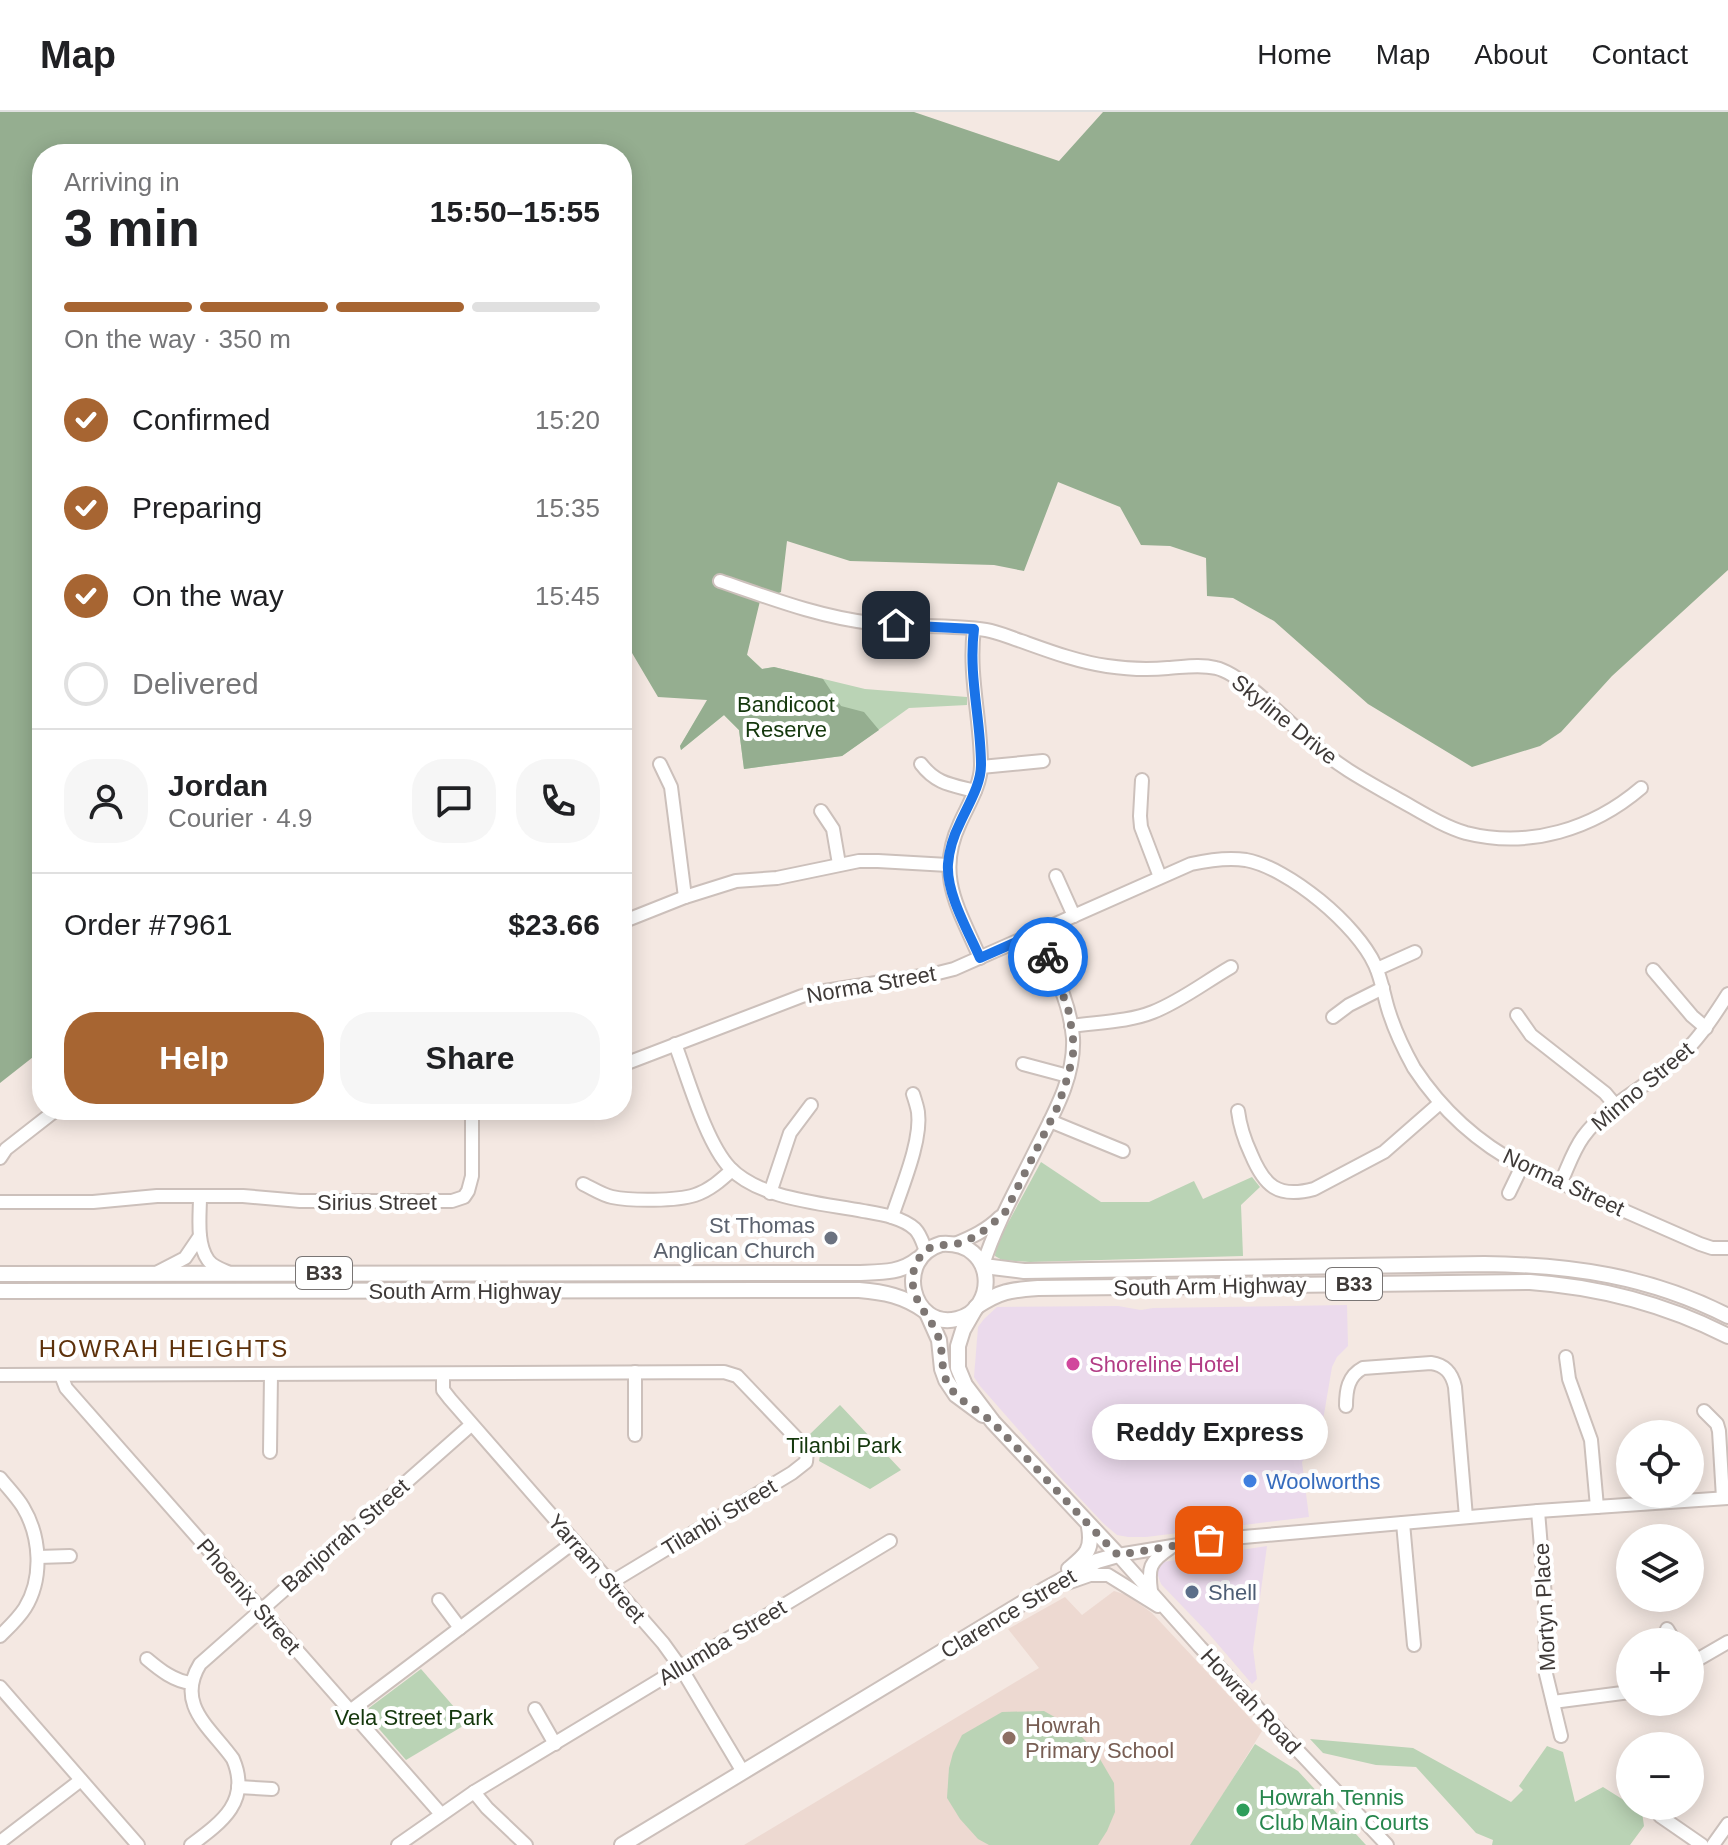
<!DOCTYPE html>
<meta charset="utf-8">
<style>
:root{--surface:#fff;--page:#f6f6f6;--text:#202124;--muted:#757577;--line:#e0e0e0;--accent:#a76532}
body{margin:0;font-family:Helvetica,sans-serif;background:var(--page);color:var(--text);height:100vh;display:flex;flex-direction:column;font-size:30px;white-space:nowrap}
*{box-sizing:border-box;margin:0}
p{font-size:26px;color:var(--muted)}
.icon{flex:none;width:44px;height:44px;fill:none;stroke:currentColor;stroke-width:2;stroke-linecap:round;stroke-linejoin:round}
.map{position:relative;flex:1;overflow:hidden}
.side{position:absolute;left:32px;top:32px;width:600px;height:976px;display:flex;flex-direction:column;background:var(--surface);border-radius:32px;box-shadow:0 4px 20px #0003}
.side>*{flex:none}
.controls{position:absolute;left:1616px;top:1308px;display:grid;gap:16px}
.controls a{display:grid;place-items:center;width:88px;height:88px;border-radius:50%;background:var(--surface);box-shadow:0 4px 20px #0003;font-size:40px}
.pin{position:absolute;display:grid;place-items:center;width:68px;height:68px;color:#fff;margin:-34px;border-radius:16px;box-shadow:0 4px 12px #0006}
.courier{position:absolute;display:grid;place-items:center;width:80px;height:80px;margin:-40px;border:6px solid #1a73e8;border-radius:50%;background:#fff;color:#222;box-shadow:0 2px 10px #0007}
.bubble{position:absolute;height:56px;border-radius:28px;background:var(--surface);box-shadow:0 4px 20px #0003;font-size:26px;font-weight:800;line-height:56px;text-align:center}
.head em{font-style:normal;font-weight:800}
.head div{display:flex;flex-direction:column-reverse}
.head{display:flex;align-items:center;justify-content:space-between;height:136px;padding:0 32px}
h1{font-size:52px;font-weight:800;line-height:60px}
.bar{display:grid;grid-template-columns:repeat(4,1fr);gap:12px 8px;align-content:center;height:96px;padding:0 32px}
.bar i{height:10px;border-radius:6px;background:var(--line)}
.bar .active{background:var(--accent)}
.bar p{grid-column:span 4}
.line{display:flex;align-items:center;gap:20px;padding:0 32px;border-top:2px solid var(--line)}
.line div{flex:1}
.round{display:grid;place-items:center;flex:none;width:84px;height:84px;border-radius:32px;background:var(--page)}
ol{padding:0 32px;list-style:none}
li{display:flex;align-items:center;gap:24px;height:88px}
li p{margin-inline-start:auto}
li .icon{padding:8px;border-radius:50%;background:var(--accent);color:#fff;stroke-width:4}
li:last-child{color:var(--muted)}
li i{width:44px;height:44px;border:4px solid var(--line);border-radius:50%}
.primary-button{display:flex;gap:16px;margin-top:auto;padding:16px 32px}
.primary-button a{flex:1;height:92px;border-radius:32px;background:var(--accent);color:#fff;font-size:32px;font-weight:800;line-height:92px;text-align:center}
.primary-button a+a{background:var(--page);color:var(--text)}
header{display:flex;align-items:center;gap:48px;box-sizing:border-box;height:112px;padding:0 40px;background:var(--surface);border-bottom:2px solid var(--line)}
header strong{font-size:38px}
nav{display:flex;gap:44px;margin-inline-start:auto;font-size:28px}
.map>svg:first-child{display:block}
.commercial{fill:#ebdaec}
.built{fill:#edd9d1}
.green{fill:#bad3b5}
.forest{fill:#95ae90}
.lines{fill:none;stroke-linecap:round;stroke-linejoin:round}
.minor-casing{stroke:#ccc0bb;stroke-width:16}
.major-casing{stroke:#ccc0bb;stroke-width:18}
.minor{stroke:#fff;stroke-width:12}
.major{stroke:#fff;stroke-width:14}
.done{stroke:#7e7774;stroke-width:8;stroke-dasharray:0 14.4}
.route{stroke:#1a73e8;stroke-width:10}
.worship-dot{fill:#6b7280;stroke:#fff;stroke-width:3}
.hotel-dot{fill:#d1479c;stroke:#fff;stroke-width:3}
.shop-dot{fill:#3f7fe0;stroke:#fff;stroke-width:3}
.service-dot{fill:#5c6f8a;stroke:#fff;stroke-width:3}
.education-dot{fill:#8d6e63;stroke:#fff;stroke-width:3}
.leisure-dot{fill:#2e9e5b;stroke:#fff;stroke-width:3}
.labels{text-anchor:middle;stroke-width:8;stroke-linejoin:round;paint-order:stroke}
.shield{fill:#fff;stroke:#797574;stroke-width:2}
.shield-label{font-size:20px;font-weight:bold;fill:#3f3a38}
.park-label{font-size:22px;fill:#14370c;stroke:#fff}
.street-label{font-size:22px;fill:#3f3a38;stroke:#fff}
.worship-label{font-size:22px;fill:#5b616d;stroke:#fff;text-anchor:end}
.hotel-label{font-size:22px;fill:#b23c85;stroke:#fff;text-anchor:start}
.shop-label{font-size:22px;fill:#366cbe;stroke:#fff;text-anchor:start}
.service-label{font-size:22px;fill:#4e5e75;stroke:#fff;text-anchor:start}
.education-label{font-size:22px;fill:#785e54;stroke:#fff;text-anchor:start}
.leisure-label{font-size:22px;fill:#27864d;stroke:#fff;text-anchor:start}
.neighbourhood-label{font-size:24px;letter-spacing:2px;fill:#5d310b;stroke:#fff}
</style>
<header>
<strong>Map</strong>
<nav><a>Home</a><a>Map</a><a>About</a><a>Contact</a></nav>
</header>
<div class="map">
<svg width="1728" height="1733" viewBox="0 0 1728 1733">
<rect width="100%" height="100%" fill="#f4e8e2"/>
<g class="commercial">
<path d="M1347 1193 1348 1234 1337 1245 1332 1255 1320 1326 1302 1350 1309 1405 1146 1425H1128L1117 1423 1104 1412 1058 1363 980 1274 974 1265 978 1215 984 1207 997 1195 1118 1194 1141 1198 1153 1196Z"/>
<path d="M1267 1434 1253 1537 1257 1567 1252 1572 1210 1523 1161 1472 1157 1461 1158 1456 1163 1450Z"/>
</g>
<path class="built" d="M1114 1479 1127 1483 1152 1501 1262 1619 1192 1733H744L1039 1556 1008 1517 1065 1485 1082 1503Z"/>
<g class="green">
<path d="M716 513 762 557 774 555 865 577 967 585V593L909 596 842 644 744 657 739 618 724 603 681 638 680 634 708 588Z"/>
<path d="M1041 1050 1101 1090H1149L1194 1069 1203 1087 1252 1065 1260 1075 1241 1093 1243 1144 1030 1150 1002 1148 995 1144 996 1133Z"/>
<path d="M840 1293 901 1358 870 1377 819 1349C822 1337 816 1331 809 1323Z"/>
<path d="M421 1557 468 1611 406 1648 367 1603 369 1596Z"/>
<path d="M1044 1599 1074 1616 1097 1642 1114 1671 1115 1700 1107 1719 1098 1733H989L978 1727 960 1707 947 1686 949 1656 953 1641 962 1623 1002 1600Z"/>
<path d="M1310 1627 1413 1636 1511 1690 1523 1678 1519 1674 1547 1634 1563 1640 1575 1690 1603 1675 1630 1692V1694L1642 1700 1644 1714 1630 1733H1492L1493 1728 1476 1721 1416 1655 1376 1653 1323 1641Z"/>
<path d="M1255 1632 1298 1659 1366 1733H1190Z"/>
</g>
<path class="forest" d="M0 0H914L1059 49 1103 0H1728V458L1612 564 1561 620 1540 634 1472 655 1368 592 1274 509 1233 486 1207 484 1206 446 1170 434 1141 433 1120 395 1058 370 1024 459 994 453 850 449 787 429 781 480 760 489 747 543 762 557 774 555 823 567 841 594 864 600 879 618 842 644 744 657 739 618 724 603 681 638 680 634 707 588 658 585 632 541 622 546V42H42V938L0 971Z"/>
<g class="lines">
<g class="minor-casing">
<g id="minor">
<path d="M720 469C770 486 819 505 871 511 909 516 948 512 986 518 998 520 1009 525 1021 529 1049 539 1078 550 1107 554 1127 557 1148 558 1168 556 1184 555 1200 552 1216 556 1243 562 1292 614 1315 633 1339 655 1368 670 1396 686 1418 698 1442 714 1466 721 1529 737 1593 717 1641 676"/>
<path d="M974 517C968 563 981 607 981 653 981 673 968 693 960 711 935 764 959 797 980 846"/>
<path d="M660 652 671 675 685 785"/>
<path d="M921 652C936 672 952 673 975 679"/>
<path d="M981 655 1043 649"/>
<path d="M1142 668 1140 704 1141 715 1160 765"/>
<path d="M821 699 833 717 839 752"/>
<path d="M1056 764 1074 804"/>
<path d="M622 810 685 785 736 769 777 766 859 749H878L948 753"/>
<path d="M1377 857 1415 840"/>
<path d="M1653 858 1692 904 1706 916"/>
<path d="M1517 903 1531 923 1605 981 1616 994"/>
<path d="M1333 905 1349 893 1383 876"/>
<path d="M1071 914C1098 910 1128 910 1153 900 1181 889 1205 870 1231 855"/>
<path d="M675 932C688 966 706 1031 730 1056 760 1087 821 1091 863 1099 880 1102 902 1105 915 1117 921 1123 923 1132 926 1139"/>
<path d="M1023 952 1068 964"/>
<path d="M622 953 802 884 818 880 934 862 954 857 1191 752C1209 748 1227 745 1246 748 1289 756 1357 813 1375 853 1382 868 1384 885 1389 900 1395 919 1404 938 1414 956 1441 997 1478 1031 1522 1054L1700 1132 1712 1136H1728"/>
<path d="M1238 999C1240 1015 1244 1027 1251 1042 1264 1073 1277 1087 1314 1077L1384 1040 1440 991"/>
<path d="M1050 1009 1123 1039"/>
<path d="M0 1046 6 1037 56 998"/>
<path d="M1561 1070C1568 1055 1573 1039 1583 1025 1606 993 1645 976 1674 950 1697 930 1712 907 1728 882"/>
<path d="M583 1072C592 1076 602 1083 612 1085 631 1089 677 1089 695 1083 710 1078 721 1068 732 1058"/>
<path d="M770 1081 790 1021 811 993"/>
<path d="M1509 1081 1522 1054"/>
<path d="M200 1084C200 1104 196 1131 208 1148 213 1155 223 1158 230 1161"/>
<path d="M0 1090H93L157 1084H243L300 1089H452L464 1085 468 1079 472 1064V998"/>
<path d="M892 1105C901 1077 922 1029 918 1000 917 994 915 988 913 982"/>
<path d="M955 1132C972 1125 987 1118 1000 1105"/>
<path d="M983 1153C996 1112 1018 1074 1037 1035 1054 1001 1075 965 1073 926 1070 888 1051 855 1037 821"/>
<path d="M156 1161 185 1146 200 1124"/>
<path d="M1566 1245 1569 1267 1591 1328 1597 1395"/>
<path d="M443 1262V1278L450 1287 663 1531 681 1556 743 1660"/>
<path d="M0 1263 724 1260 737 1264 805 1335 807 1340 806 1350 792 1361 610 1471"/>
<path d="M61 1263 66 1276 441 1702"/>
<path d="M1346 1294C1346 1278 1348 1264 1363 1256L1431 1251C1445 1253 1452 1261 1455 1275L1466 1405"/>
<path d="M1704 1299 1717 1312 1719 1319 1723 1386"/>
<path d="M635 1323V1260"/>
<path d="M270 1340 271 1262"/>
<path d="M0 1366C8 1376 17 1385 23 1395 41 1425 43 1467 25 1496 18 1507 9 1515 0 1524"/>
<path d="M1538 1399 1545 1485 1546 1562 1561 1624"/>
<path d="M1403 1411 1414 1533"/>
<path d="M1118 1443 1209 1428 1538 1399 1728 1386"/>
<path d="M1118 1443 1200 1535 1387 1733"/>
<path d="M38 1445 70 1444"/>
<path d="M1067 1471 1090 1463H1108L1158 1494"/>
<path d="M1151 1479C1148 1456 1149 1450 1170 1436"/>
<path d="M439 1488 460 1516"/>
<path d="M1667 1517 1675 1530"/>
<path d="M147 1547C160 1558 174 1569 191 1571"/>
<path d="M1690 1552 1728 1530"/>
<path d="M0 1575 138 1733"/>
<path d="M1553 1590 1630 1580"/>
<path d="M535 1597 555 1632"/>
<path d="M350 1599 574 1430"/>
<path d="M238 1675 272 1677"/>
<path d="M474 1680 487 1696 526 1733"/>
<path d="M1660 1704 1702 1733"/>
<path d="M0 1730 81 1668"/>
<path d="M191 1733C222 1710 251 1689 233 1647 211 1616 175 1593 200 1552L471 1313"/>
<path d="M398 1733 474 1680 890 1429"/>
<path d="M1713 1733 1728 1712"/>
</g>
</g>
<g class="major-casing">
<g id="major">
<path d="M941 1132C997 1128 998 1198 957 1207 911 1218 894 1146 941 1132Z"/>
<path d="M984 1154 1024 1159 1484 1152C1572 1153 1649 1164 1728 1204"/>
<path d="M0 1162 856 1161C879 1160 900 1162 918 1147"/>
<path d="M0 1179 859 1178C884 1180 904 1184 925 1199"/>
<path d="M976 1195C1000 1179 1010 1178 1038 1176L1530 1170C1600 1175 1665 1192 1728 1224"/>
<path d="M975 1197 963 1218 958 1234V1256L965 1273 993 1310 1118 1443"/>
<path d="M927 1201 939 1228 942 1257 946 1268 956 1283 983 1303"/>
<path d="M1069 1457C1086 1443 1093 1438 1089 1415"/>
<path d="M622 1733 1044 1478 1097 1449 1118 1443"/>
</g>
</g>
<use href="#minor" class="minor"/>
<use href="#major" class="major"/>
</g>
<g class="lines">
<path class="done" d="M1048 845 1068 896 1073 925V943L1068 964 1058 994 1006 1099C993 1112 974 1129 955 1132 939 1134 928 1131 918 1148 913 1157 911 1168 914 1178 918 1196 933 1208 939 1227 944 1243 940 1259 949 1274 961 1292 982 1299 996 1314 1037 1356 1076 1401 1118 1443L1209 1428"/>
<path class="route" d="M896 513 974 517C968 564 981 607 981 653 981 673 968 693 960 711 954 723 949 739 948 752 946 781 968 819 980 846L1037 821 1048 845"/>
</g>
<circle class="worship-dot" cx="831" cy="1126" r="8"/>
<circle class="hotel-dot" cx="1073" cy="1252" r="8"/>
<circle class="shop-dot" cx="1250" cy="1369" r="8"/>
<circle class="service-dot" cx="1192" cy="1480" r="8"/>
<circle class="education-dot" cx="1009" cy="1626" r="8"/>
<circle class="leisure-dot" cx="1243" cy="1698" r="8"/>
<g class="labels">
<g class="shield">
<rect x="296" y="1145" width="56" height="32" rx="6"/>
<rect x="1326" y="1156" width="56" height="32" rx="6"/>
</g>
<g class="shield-label">
<text x="324" y="1168">B33</text>
<text x="1354" y="1179">B33</text>
</g>
<g class="park-label">
<text x="786" y="600">Bandicoot<tspan x="786" dy="25">Reserve</tspan></text>
<text x="844" y="1341">Tilanbi Park</text>
<text x="414" y="1613">Vela Street Park</text>
</g>
<g class="street-label">
<text transform="translate(1285 607) rotate(39)" y="8">Skyline Drive</text>
<text transform="translate(871 872) rotate(-10)" y="8">Norma Street</text>
<text transform="translate(1642 974) rotate(-40)" y="8">Minno Street</text>
<text transform="translate(1564 1070) rotate(25)" y="8">Norma Street</text>
<text x="377" y="1098">Sirius Street</text>
<text transform="translate(1210 1174) rotate(-1)" y="8">South Arm Highway</text>
<text x="465" y="1187">South Arm Highway</text>
<text transform="translate(719 1405) rotate(-31)" y="8">Tilanbi Street</text>
<text transform="translate(345 1423) rotate(-41)" y="8">Banjorrah Street</text>
<text transform="translate(597 1456) rotate(49)" y="8">Yarram Street</text>
<text transform="translate(249 1484) rotate(49)" y="8">Phoenix Street</text>
<text transform="translate(1544 1495) rotate(-93)" y="8">Mortyn Place</text>
<text transform="translate(1008 1501) rotate(-31)" y="8">Clarence Street</text>
<text transform="translate(722 1530) rotate(-31)" y="8">Allumba Street</text>
<text transform="translate(1251 1589) rotate(47)" y="8">Howrah Road</text>
</g>
<g class="worship-label">
<text x="815" y="1121">St Thomas<tspan x="815" dy="25">Anglican Church</tspan></text>
</g>
<g class="hotel-label">
<text x="1089" y="1260">Shoreline Hotel</text>
</g>
<g class="shop-label">
<text x="1266" y="1377">Woolworths</text>
</g>
<g class="service-label">
<text x="1208" y="1488">Shell</text>
</g>
<g class="education-label">
<text x="1025" y="1621">Howrah<tspan x="1025" dy="25">Primary School</tspan></text>
</g>
<g class="leisure-label">
<text x="1259" y="1693">Howrah Tennis<tspan x="1259" dy="25">Club Main Courts</tspan></text>
</g>
<g class="neighbourhood-label">
<text x="164" y="1245">HOWRAH HEIGHTS</text>
</g>
</g>
</svg>
<div class="controls">
<a><svg class="icon" aria-label="locate" viewBox="0 0 24 24"><circle cx="12" cy="12" r="6"/><path d="M12 2v4M12 18v4M2 12h4M18 12h4"/></svg></a>
<a><svg class="icon" aria-label="layers" viewBox="0 0 24 24"><path d="M12 4l9 5-9 5-9-5zM3 14l9 5 9-5"/></svg></a>
<a>+</a>
<a>−</a>
</div>
<div class="pin" style="left:1209px;top:1428px;background:#ea580c"><svg class="icon" aria-label="bag" viewBox="0 0 24 24"><path d="M5 8h14l-1 12H6zM9 8a3 3 0 0 1 6 0"/></svg></div>
<div class="pin" style="left:896px;top:513px;background:#1f2937"><svg class="icon" aria-label="home" viewBox="0 0 24 24"><path d="M3 11l9-7 9 7M6 9v11h12V9"/></svg></div>
<div class="courier" style="left:1048px;top:845px"><svg class="icon" aria-label="bike" viewBox="0 0 24 24"><circle cx="6" cy="16" r="4"/><circle cx="18" cy="16" r="4"/><path d="M6 16l4-8h5l3 8M10 8l3 8H6M13 5h3"/></svg></div>
<div class="bubble" style="left:1092px;top:1292px;width:236px">Reddy Express</div>
<section class="side">
<div class="head"><div><h1>3 min</h1><p>Arriving in</p></div><em>15:50–15:55</em></div>
<div class="bar"><i class="active"></i><i class="active"></i><i class="active"></i><i></i><p>On the way · 350 m</p></div>
<ol>
<li><svg class="icon" aria-label="check" viewBox="0 0 24 24"><path d="M5 12l5 5 9-10"/></svg>Confirmed<p>15:20</p></li>
<li><svg class="icon" aria-label="check" viewBox="0 0 24 24"><path d="M5 12l5 5 9-10"/></svg>Preparing<p>15:35</p></li>
<li><svg class="icon" aria-label="check" viewBox="0 0 24 24"><path d="M5 12l5 5 9-10"/></svg>On the way<p>15:45</p></li>
<li><i></i>Delivered</li>
</ol>
<div class="line" style="height:144px"><a class="round"><svg class="icon" aria-label="person" viewBox="0 0 24 24"><circle cx="12" cy="8" r="4"/><path d="M4 21q1-7 8-7t8 7"/></svg></a><div><b>Jordan</b><p>Courier · 4.9</p></div><a class="round"><svg class="icon" aria-label="chat" viewBox="0 0 24 24"><path d="M4 5h16v11H9l-5 4z"/></svg></a><a class="round"><svg class="icon" aria-label="phone" viewBox="0 0 24 24"><path d="M5 4h4l2 5-3 2q2 4 5 5l2-3 5 2v4C11 20 4 13 5 4z"/></svg></a></div>
<div class="line" style="height:104px"><div>Order #7961</div><b>$23.66</b></div>
<div class="primary-button"><a>Help</a><a>Share</a></div>
</section>
</div>
